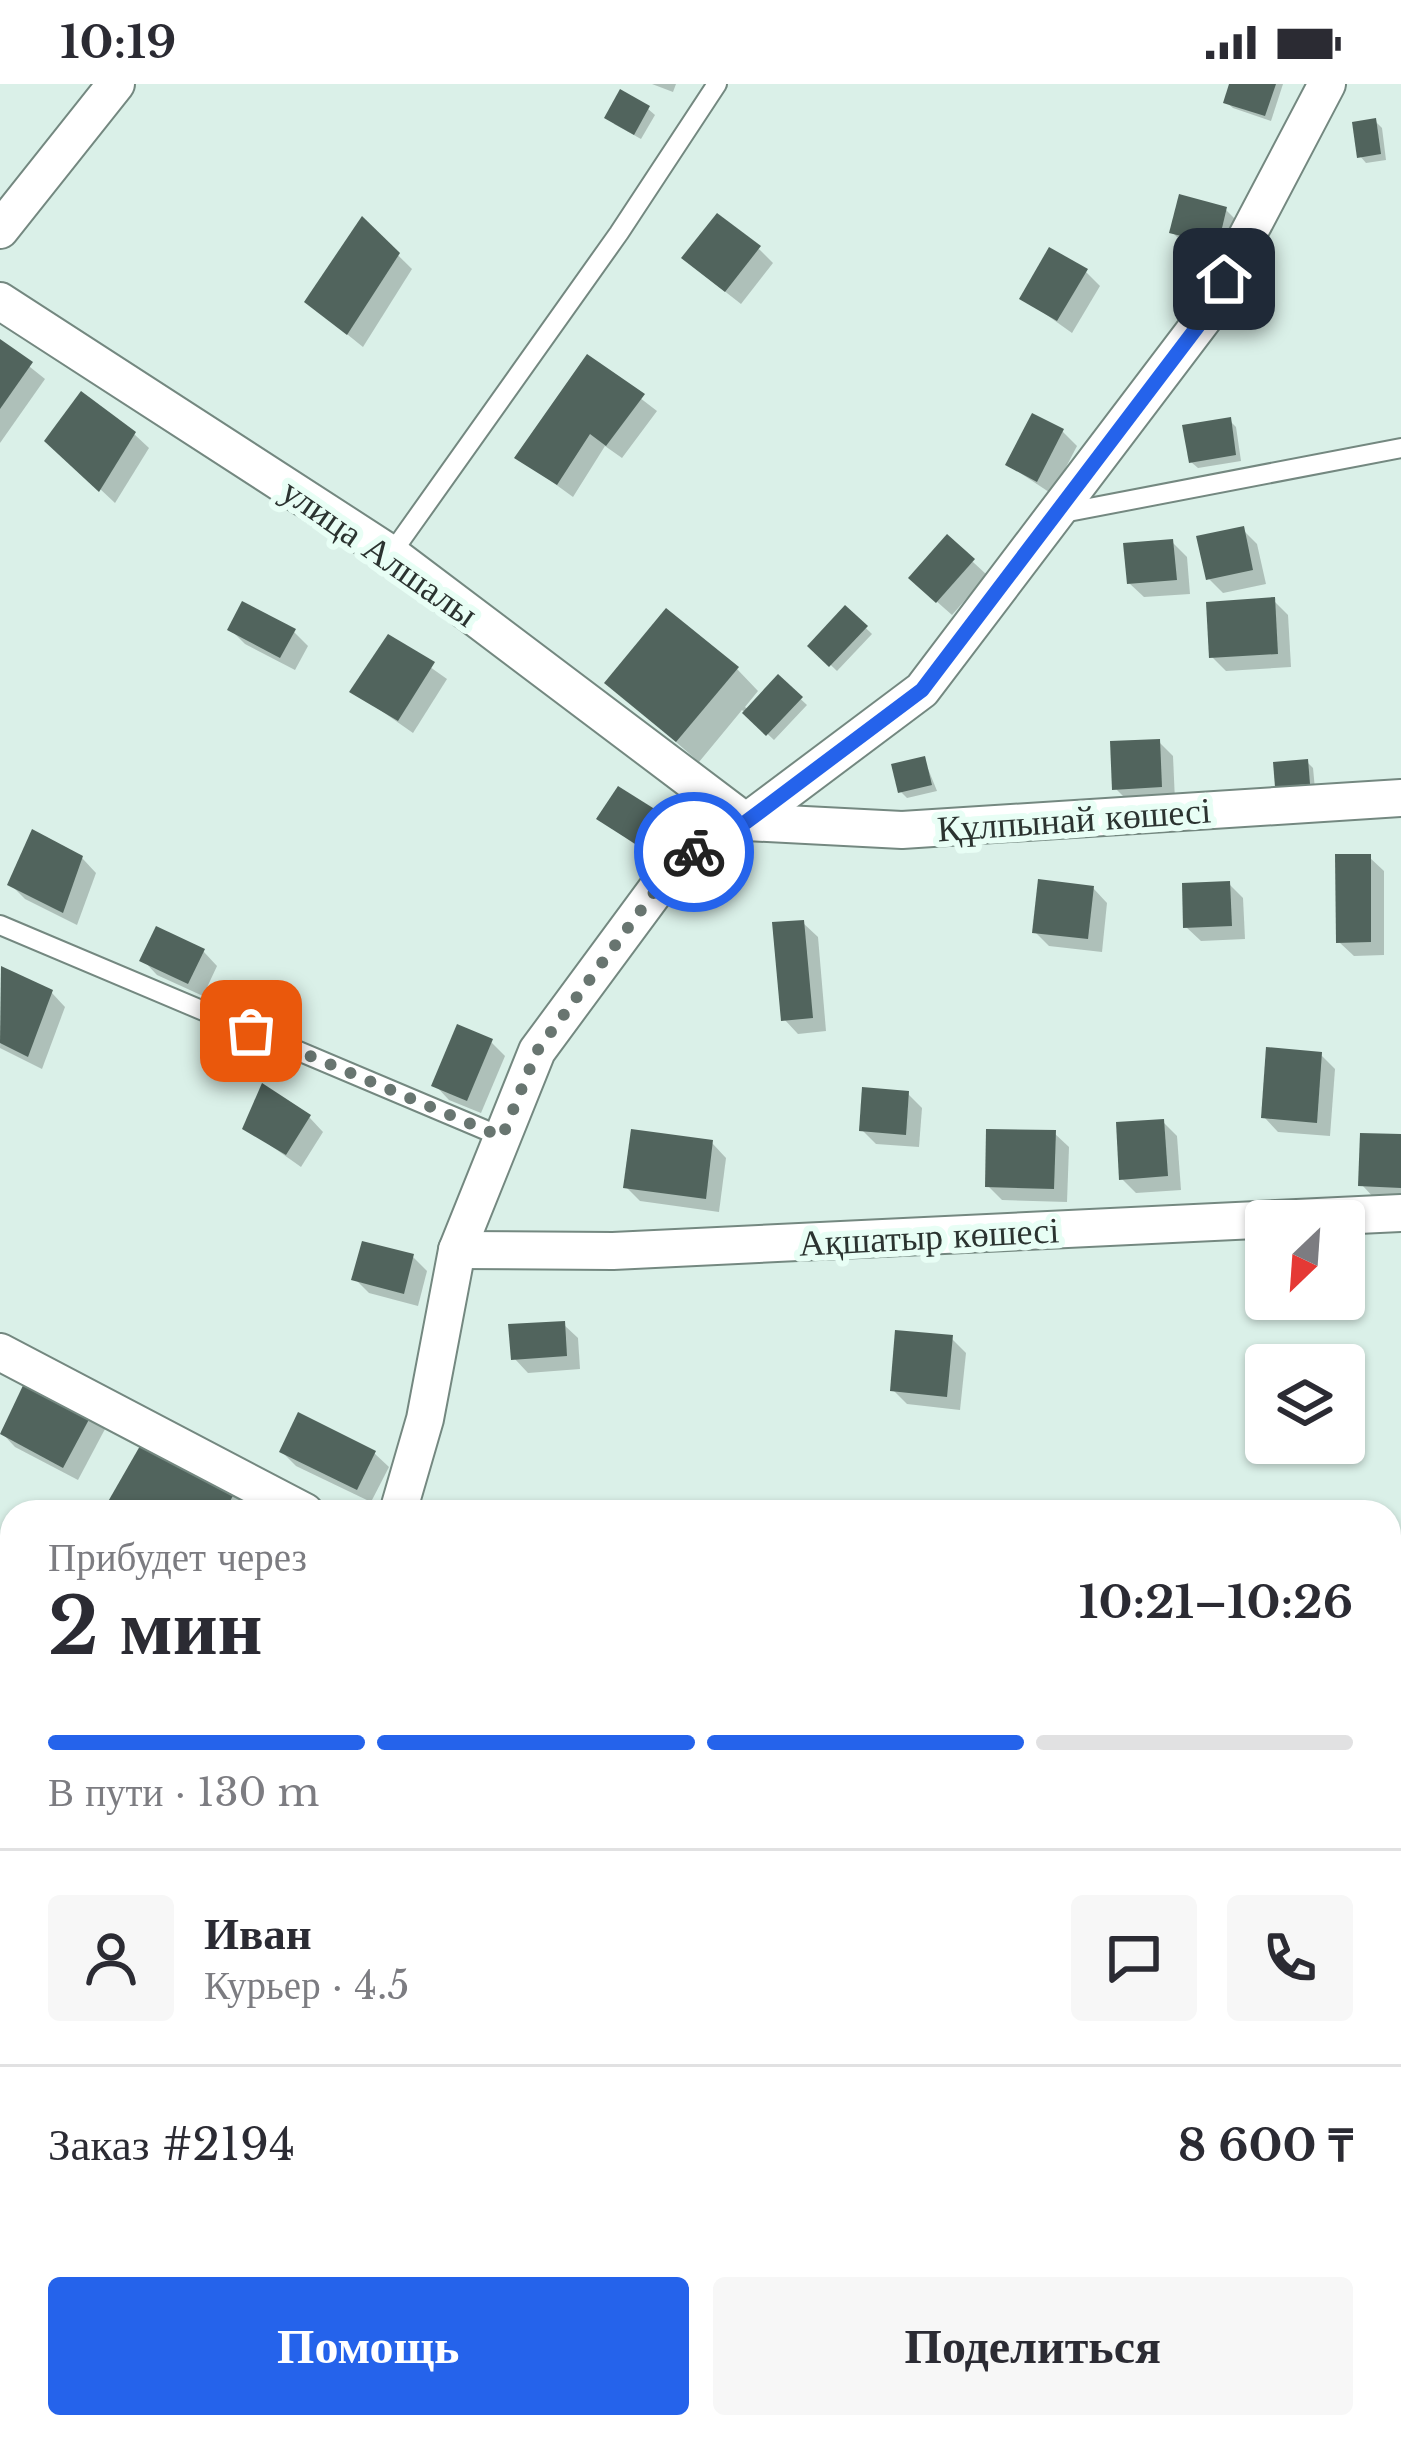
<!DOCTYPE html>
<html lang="ru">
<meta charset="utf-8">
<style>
:root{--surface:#fff;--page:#f7f7f7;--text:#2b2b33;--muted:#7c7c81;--line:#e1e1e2;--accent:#2563eb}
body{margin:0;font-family:"Libre Baskerville",serif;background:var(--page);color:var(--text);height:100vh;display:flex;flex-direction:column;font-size:45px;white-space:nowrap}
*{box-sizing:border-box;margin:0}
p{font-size:39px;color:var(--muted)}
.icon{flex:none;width:66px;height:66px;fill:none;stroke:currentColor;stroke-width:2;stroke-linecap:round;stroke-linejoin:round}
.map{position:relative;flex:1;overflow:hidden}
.side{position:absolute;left:0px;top:1416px;width:1401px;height:939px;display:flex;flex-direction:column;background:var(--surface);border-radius:36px 36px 0 0;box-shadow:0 3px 9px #0004}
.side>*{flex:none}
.needle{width:78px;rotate:205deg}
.fabs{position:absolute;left:1245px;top:1116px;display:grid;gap:24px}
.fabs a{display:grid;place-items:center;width:120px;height:120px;border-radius:12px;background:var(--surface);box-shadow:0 3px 9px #0004;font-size:60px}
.pin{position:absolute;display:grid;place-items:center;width:102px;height:102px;color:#fff;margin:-51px;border-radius:24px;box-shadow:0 6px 18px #0006}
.courier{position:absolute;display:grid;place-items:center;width:120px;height:120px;margin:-60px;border:9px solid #2563eb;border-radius:50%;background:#fff;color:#222;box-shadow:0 3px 15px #0007}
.overview em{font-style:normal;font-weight:700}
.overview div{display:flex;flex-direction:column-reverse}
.overview{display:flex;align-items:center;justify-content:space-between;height:204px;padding:0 48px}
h1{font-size:78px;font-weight:700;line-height:90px}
.bar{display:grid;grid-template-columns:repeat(4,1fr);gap:18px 12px;align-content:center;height:144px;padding:0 48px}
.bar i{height:15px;border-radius:9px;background:var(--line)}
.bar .selected{background:var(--accent)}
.bar p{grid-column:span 4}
.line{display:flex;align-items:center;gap:30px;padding:0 48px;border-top:3px solid var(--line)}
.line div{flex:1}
.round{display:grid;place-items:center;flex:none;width:126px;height:126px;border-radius:12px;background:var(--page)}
.button{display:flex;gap:24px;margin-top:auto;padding:24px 48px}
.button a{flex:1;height:138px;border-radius:12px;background:var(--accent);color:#fff;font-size:48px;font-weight:700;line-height:138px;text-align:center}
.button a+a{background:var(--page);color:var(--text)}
.status{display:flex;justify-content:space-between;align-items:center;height:84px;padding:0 60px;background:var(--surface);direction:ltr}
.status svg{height:33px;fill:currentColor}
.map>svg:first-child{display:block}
.shadow{fill:#0003}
.building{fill:#51645d}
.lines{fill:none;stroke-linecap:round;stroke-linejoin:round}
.service-casing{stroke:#748880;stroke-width:22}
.minor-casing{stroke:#748880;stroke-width:40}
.service{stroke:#fff;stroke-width:18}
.minor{stroke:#fff;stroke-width:36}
.done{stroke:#687570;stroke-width:12;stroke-dasharray:0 21.6}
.route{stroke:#2563eb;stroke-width:15}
.labels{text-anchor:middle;stroke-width:12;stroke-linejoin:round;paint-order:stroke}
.street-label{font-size:36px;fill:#2b3330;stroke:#e8fef5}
</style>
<div class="status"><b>10:19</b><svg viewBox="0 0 49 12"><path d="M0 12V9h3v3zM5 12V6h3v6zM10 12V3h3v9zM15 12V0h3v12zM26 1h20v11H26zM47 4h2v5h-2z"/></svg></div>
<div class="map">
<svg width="1401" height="2354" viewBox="0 0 1401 2354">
<rect width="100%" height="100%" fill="#daf0e8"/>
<g class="shadow">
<path d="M652 0H676L673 8Z"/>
<path d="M1232 0H1283L1271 37 1233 24 1226 18Z"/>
<path d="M648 25 655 31 641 55 614 40Z"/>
<path d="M1375 37 1382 44 1386 76 1366 79 1360 72Z"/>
<path d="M1226 126 1240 140 1232 174 1186 162 1172 148Z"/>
<path d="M362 136 412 185 363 263 307 218Z"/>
<path d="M759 165 773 179 741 220 700 188Z"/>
<path d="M1086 188 1100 202 1072 249 1023 214Z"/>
<path d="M0 259 45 295 0 359Z"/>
<path d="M588 274 657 327 622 374 605 362 573 413 518 373Z"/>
<path d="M1229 336 1236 343 1241 377 1198 384 1191 378Z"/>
<path d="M1062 347 1077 362 1052 410 1008 381Z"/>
<path d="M134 350 149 364 115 419 48 356Z"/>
<path d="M1243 446 1257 460 1266 500 1223 509 1208 494Z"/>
<path d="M947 454 987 491 952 531 926 508Z"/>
<path d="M1172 458 1187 473 1190 510 1144 513 1129 499Z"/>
<path d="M1273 516 1288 531 1291 583 1226 587 1212 573Z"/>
<path d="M846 525 872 550 837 587 811 562Z"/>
<path d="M230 545 294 548 308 562 295 586 245 560Z"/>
<path d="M389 554 447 595 413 649 353 607Z"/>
<path d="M737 585 758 607 745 623 749 626 778 594 807 621 774 656 742 626 699 678 608 599Z"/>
<path d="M1159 658 1173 672 1175 717 1130 719 1115 704Z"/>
<path d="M924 675 937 707 907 714 901 708Z"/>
<path d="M1307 678 1313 684 1315 705 1285 708 1278 702Z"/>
<path d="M619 706 674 746 655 775 600 735Z"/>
<path d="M1369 773 1384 787V871L1354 872 1339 858Z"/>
<path d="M82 774 96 789 77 841 25 815 11 801Z"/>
<path d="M1229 800 1243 814 1245 855 1201 857 1186 843Z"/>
<path d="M1093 804 1107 819 1102 868 1049 862 1035 848Z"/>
<path d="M803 839 818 853 826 947 798 950 784 935Z"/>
<path d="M203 867 217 882 203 912 157 891 143 876Z"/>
<path d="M3 886 51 908 65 923 42 985 0 964Z"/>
<path d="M491 958 505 972 481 1029 449 1016 435 1001Z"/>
<path d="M1321 971 1335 985 1330 1052 1278 1048 1264 1033Z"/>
<path d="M908 1010 922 1024 919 1063 876 1060 862 1046Z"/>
<path d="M309 1033 323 1048 301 1083 246 1044Z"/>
<path d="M1163 1038 1177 1052 1181 1106 1136 1109 1122 1095Z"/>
<path d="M1054 1049 1069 1063 1067 1118 1002 1116 988 1102Z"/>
<path d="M1401 1053V1116H1376L1362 1101Z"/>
<path d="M712 1059 726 1074 719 1128 640 1117 626 1103Z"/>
<path d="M413 1173 427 1187 418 1222 369 1209 355 1195Z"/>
<path d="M563 1240 578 1254 580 1285 528 1289 514 1274Z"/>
<path d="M951 1254 966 1269 960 1326 907 1320 893 1306Z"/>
<path d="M28 1297 91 1330 105 1345 78 1396 15 1363 1 1348Z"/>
<path d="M282 1368 374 1369 389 1383 371 1418 296 1382Z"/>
<path d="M238 1403 257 1428H105Z"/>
<path d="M0 1906 12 1907V1971H0Z"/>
<path d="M0 2069 8 2077 9 2138H0Z"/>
</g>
<g class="building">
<path d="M1229 0H1276L1265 32 1223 19Z"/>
<path d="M620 5 650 22 634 51 604 34Z"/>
<path d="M1376 34 1381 70 1357 74 1352 38Z"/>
<path d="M1179 110 1227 123 1218 161 1169 149Z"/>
<path d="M717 129 761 162 725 208 681 174Z"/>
<path d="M362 132 400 169 347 251 304 218Z"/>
<path d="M1049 163 1088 185 1057 237 1019 215Z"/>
<path d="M0 255 33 278 0 325Z"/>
<path d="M587 270 645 310 606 362 590 350 557 401 514 374Z"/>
<path d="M81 307 136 348 99 408 44 357Z"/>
<path d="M1032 329 1064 345 1037 398 1005 381Z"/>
<path d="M1231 333 1236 371 1189 379 1182 341Z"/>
<path d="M1244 442 1253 486 1206 496 1196 452Z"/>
<path d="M947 450 975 475 936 519 908 494Z"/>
<path d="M1173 455 1177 496 1127 500 1123 459Z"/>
<path d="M1275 513 1278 570 1209 574 1206 518Z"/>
<path d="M242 517 296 545 280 574 227 546Z"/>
<path d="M845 521 868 542 829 583 807 562Z"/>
<path d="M666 524 739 583 676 658 604 599Z"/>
<path d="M388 550 435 578 398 637 349 608Z"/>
<path d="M778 590 803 613 766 652 742 629Z"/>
<path d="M1160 655 1162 703 1112 706 1110 657Z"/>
<path d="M925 672 932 701 898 709 891 680Z"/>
<path d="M1308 675 1310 700 1275 703 1273 678Z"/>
<path d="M618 702 661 729 640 763 596 735Z"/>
<path d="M32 745 83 772 63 829 7 801Z"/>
<path d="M1335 770H1371V858L1336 859Z"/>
<path d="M1038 795 1094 802 1088 855 1032 849Z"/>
<path d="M1230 797 1232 842 1183 844 1182 799Z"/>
<path d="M804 836 813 934 781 937 772 838Z"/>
<path d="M156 842 205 865 188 900 139 877Z"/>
<path d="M1 882 53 906 28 973 0 959Z"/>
<path d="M457 940 493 955 467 1017 431 1002Z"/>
<path d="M1266 963 1322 968 1317 1039 1261 1034Z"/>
<path d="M262 999 311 1031 286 1071 242 1045Z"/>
<path d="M862 1003 909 1007 906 1051 859 1047Z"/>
<path d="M1164 1035 1168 1092 1119 1096 1116 1038Z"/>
<path d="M631 1045 713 1056 706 1115 623 1104Z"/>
<path d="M986 1045 1056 1046 1054 1105 985 1103Z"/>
<path d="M1360 1049 1401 1050V1104L1358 1102Z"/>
<path d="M362 1157 414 1170 404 1210 351 1196Z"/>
<path d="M565 1237 567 1272 511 1276 508 1240Z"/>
<path d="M895 1246 953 1251 947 1313 890 1307Z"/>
<path d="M27 1293 93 1328 63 1384 0 1350Z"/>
<path d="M298 1328 376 1367 357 1406 279 1368Z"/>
<path d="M148 1348 239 1401 224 1428H102Z"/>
<path d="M1389 1877 1401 1878V1910H1389Z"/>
<path d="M0 1903 12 1904V1958H0Z"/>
</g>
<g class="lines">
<g class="service-casing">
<g id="service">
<path d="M1063 429 1401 364"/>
<path d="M391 470 619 149 717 0"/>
<path d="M0 841 502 1053"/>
<path d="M0 1806 12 1810"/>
</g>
</g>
<g class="minor-casing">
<g id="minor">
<path d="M0 146 116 0"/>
<path d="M0 217 391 470 746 738 902 746 1401 714"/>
<path d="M457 1166 613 1167 1401 1129"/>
<path d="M0 1268 305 1428"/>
<path d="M398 1428 425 1335 457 1166 537 967 675 780 746 738 922 606 1204 234 1327 0"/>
<path d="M1389 1542H1401"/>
<path d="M1389 1964H1401"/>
<path d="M529 2343 530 2354"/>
</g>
</g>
<use href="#service" class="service"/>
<use href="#minor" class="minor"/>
</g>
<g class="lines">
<path class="done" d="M251 947 502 1053 537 967 675 780 694 768"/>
<path class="route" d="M694 768 746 738 922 606 1204 234 1224 195"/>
</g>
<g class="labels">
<g class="street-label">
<text transform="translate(380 468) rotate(35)" y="13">улица Алшалы</text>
<text transform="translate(1074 735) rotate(-4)" y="13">Құлпынай көшесі</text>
<text transform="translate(929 1152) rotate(-3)" y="13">Ақшатыр көшесі</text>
</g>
</g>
</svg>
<div class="fabs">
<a><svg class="needle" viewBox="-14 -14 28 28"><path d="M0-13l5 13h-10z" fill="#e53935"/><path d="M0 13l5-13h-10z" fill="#7c7c81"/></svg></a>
<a><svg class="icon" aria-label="layers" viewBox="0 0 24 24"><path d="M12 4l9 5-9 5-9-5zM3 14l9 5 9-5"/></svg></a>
</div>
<div class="pin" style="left:251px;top:947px;background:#ea580c"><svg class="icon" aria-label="bag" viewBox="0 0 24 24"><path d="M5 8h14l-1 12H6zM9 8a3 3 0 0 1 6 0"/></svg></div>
<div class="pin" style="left:1224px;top:195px;background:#1f2937"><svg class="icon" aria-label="home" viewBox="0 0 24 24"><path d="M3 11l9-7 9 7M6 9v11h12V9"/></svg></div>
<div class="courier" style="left:694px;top:768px"><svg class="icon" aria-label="bike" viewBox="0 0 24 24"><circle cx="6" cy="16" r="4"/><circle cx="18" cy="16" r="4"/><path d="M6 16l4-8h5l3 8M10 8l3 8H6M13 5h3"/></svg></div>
<section class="side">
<div class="overview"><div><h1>2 мин</h1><p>Прибудет через</p></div><em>10:21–10:26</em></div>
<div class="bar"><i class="selected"></i><i class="selected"></i><i class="selected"></i><i></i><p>В пути · 130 m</p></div>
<div class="line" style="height:216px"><a class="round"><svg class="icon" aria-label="person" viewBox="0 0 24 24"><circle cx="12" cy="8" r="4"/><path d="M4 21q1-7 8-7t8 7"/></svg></a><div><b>Иван</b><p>Курьер · 4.5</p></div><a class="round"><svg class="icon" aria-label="chat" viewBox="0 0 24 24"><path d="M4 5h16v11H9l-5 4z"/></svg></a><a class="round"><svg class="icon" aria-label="phone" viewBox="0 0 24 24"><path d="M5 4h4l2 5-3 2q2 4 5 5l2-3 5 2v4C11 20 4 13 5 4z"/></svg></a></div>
<div class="line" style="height:156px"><div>Заказ #2194</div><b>8 600 ₸</b></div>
<div class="button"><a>Помощь</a><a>Поделиться</a></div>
</section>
</div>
